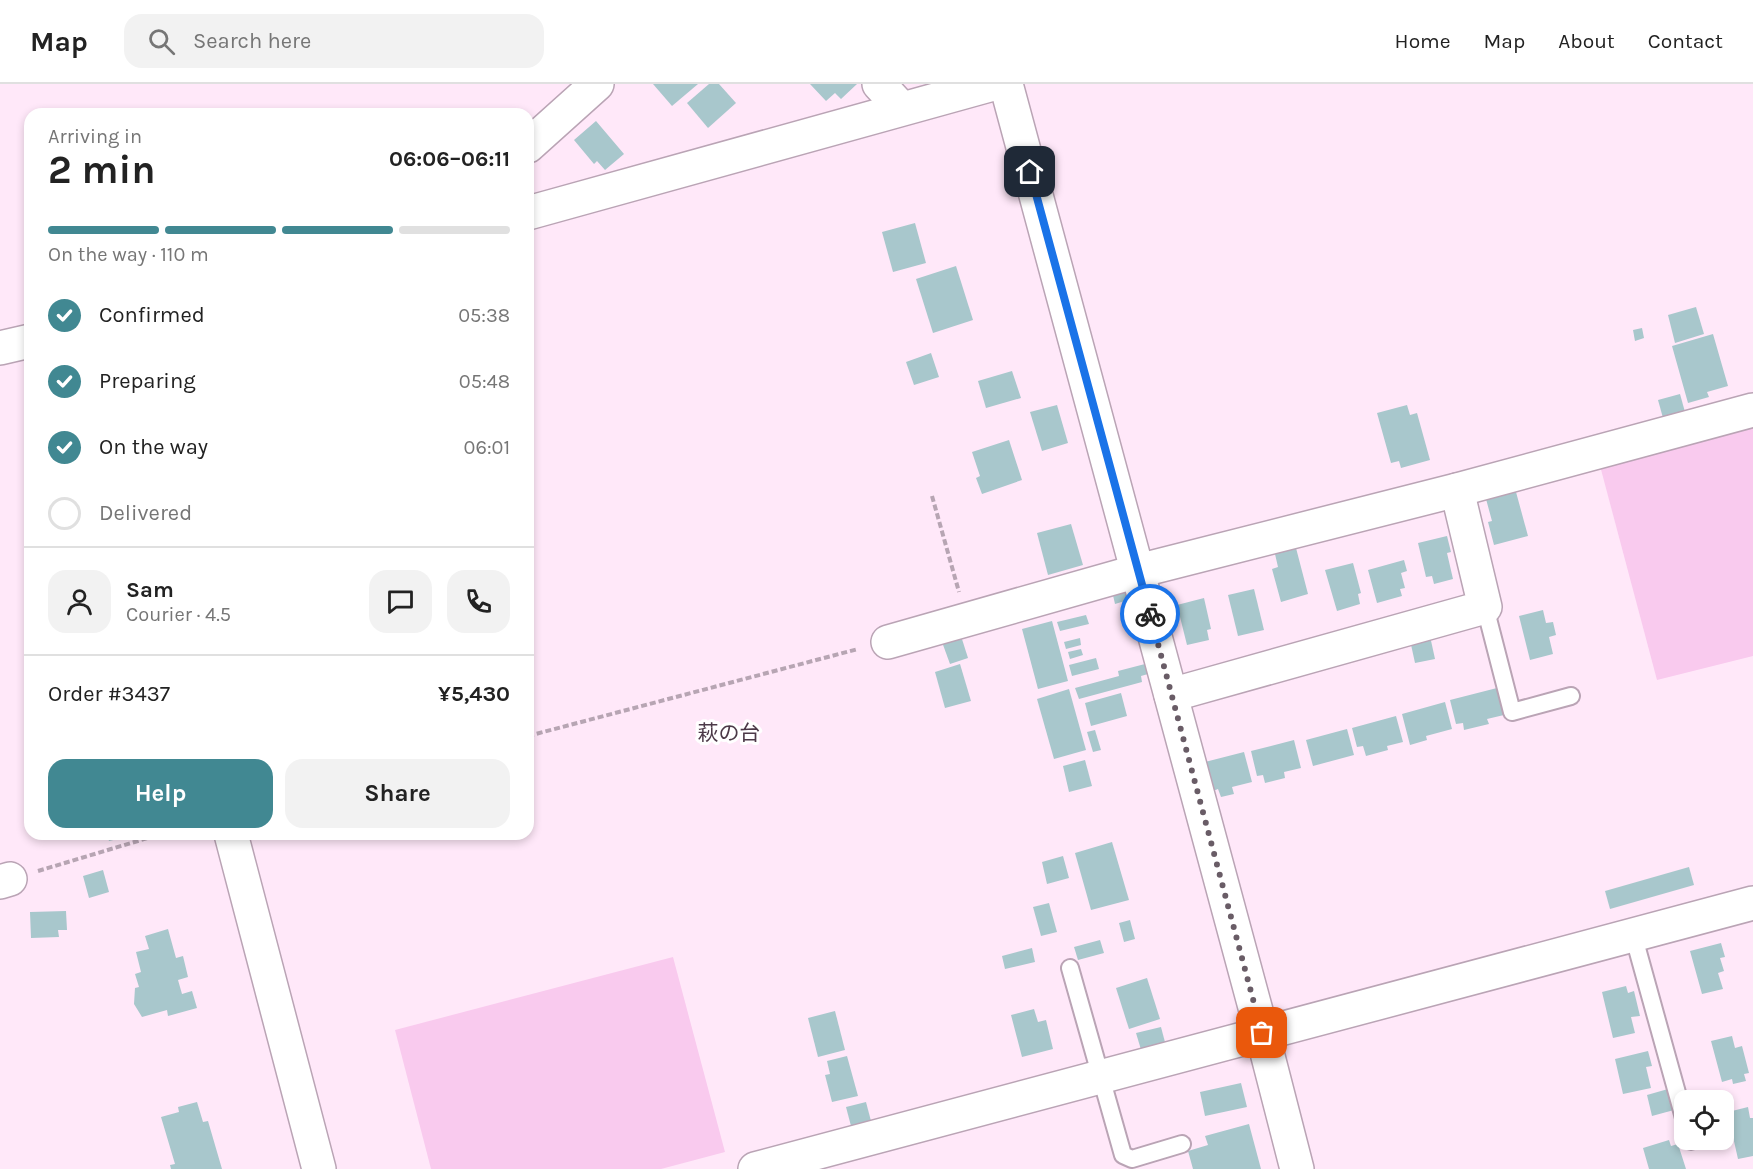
<!DOCTYPE html>
<meta charset="utf-8">
<style>
:root{--surface:#fff;--page:#f2f2f2;--text:#222;--muted:#767676;--line:#e0e0e0;--accent:#418892}
body{margin:0;font-family:Karla,"Noto Sans JP",sans-serif;background:var(--page);color:var(--text);height:100vh;display:flex;flex-direction:column;font-size:22px;white-space:nowrap}
*{box-sizing:border-box;margin:0}
p{font-size:20px;color:var(--muted)}
.icon{flex:none;width:33px;height:33px;fill:none;stroke:currentColor;stroke-width:2;stroke-linecap:round;stroke-linejoin:round}
.map{position:relative;flex:1;overflow:hidden}
.drawer{position:absolute;left:24px;top:24px;width:510px;height:732px;display:flex;flex-direction:column;background:var(--surface);border-radius:18px;box-shadow:0 3px 9px #0003}
.drawer>*{flex:none}
.controls{position:absolute;left:1674px;top:1006px;display:grid;gap:12px}
.controls a{display:grid;place-items:center;width:60px;height:60px;border-radius:12px;background:var(--surface);box-shadow:0 3px 9px #0003;font-size:30px}
.pin{position:absolute;display:grid;place-items:center;width:51px;height:51px;color:#fff;margin:-26px;border-radius:12px;box-shadow:0 3px 9px #0006}
.courier{position:absolute;display:grid;place-items:center;width:60px;height:60px;margin:-30px;border:4px solid #1a73e8;border-radius:50%;background:#fff;color:#222;box-shadow:0 2px 8px #0007}
.overview em{font-style:normal;font-weight:700}
.overview div{display:flex;flex-direction:column-reverse}
.overview{display:flex;align-items:center;justify-content:space-between;height:102px;padding:0 24px}
h1{font-size:39px;font-weight:700;line-height:45px}
.bar{display:grid;grid-template-columns:repeat(4,1fr);gap:9px 6px;align-content:center;height:72px;padding:0 24px}
.bar i{height:8px;border-radius:4px;background:var(--line)}
.bar .active{background:var(--accent)}
.bar p{grid-column:span 4}
.line{display:flex;align-items:center;gap:15px;padding:0 24px;border-top:2px solid var(--line)}
.line div{flex:1}
.round{display:grid;place-items:center;flex:none;width:63px;height:63px;border-radius:18px;background:var(--page)}
ol{padding:0 24px;list-style:none}
li{display:flex;align-items:center;gap:18px;height:66px}
li p{margin-inline-start:auto}
li .icon{padding:6px;border-radius:50%;background:var(--accent);color:#fff;stroke-width:4}
li:last-child{color:var(--muted)}
li i{width:33px;height:33px;border:3px solid var(--line);border-radius:50%}
.primary-button{display:flex;gap:12px;margin-top:auto;padding:12px 24px}
.primary-button a{flex:1;height:69px;border-radius:18px;background:var(--accent);color:#fff;font-size:24px;font-weight:700;line-height:69px;text-align:center}
.primary-button a+a{background:var(--page);color:var(--text)}
header{display:flex;align-items:center;gap:36px;box-sizing:border-box;height:84px;padding:0 30px;background:var(--surface);border-bottom:2px solid var(--line)}
header strong{font-size:28px}
nav{display:flex;gap:33px;margin-inline-start:auto;font-size:21px}
.search{width:420px;height:54px;background:var(--page);display:flex;align-items:center;gap:15px;box-sizing:border-box;padding:0 21px;border-radius:18px;color:var(--muted);font-size:22px}
.map>svg:first-child{display:block}
.green{fill:#f9caee}
.building{fill:#a8c7cc}
.lines{fill:none;stroke-linecap:round;stroke-linejoin:round}
.lane-casing{stroke:#baa4b5;stroke-width:20}
.street-casing{stroke:#baa4b5;stroke-width:36}
.secondary-casing{stroke:#baa4b5;stroke-width:36}
.path{stroke:#b7a5b3;stroke-width:4;stroke-dasharray:6 3;stroke-linecap:butt}
.lane{stroke:#fff;stroke-width:16}
.street{stroke:#fff;stroke-width:33}
.secondary{stroke:#fff;stroke-width:33}
.done{stroke:#695c66;stroke-width:6;stroke-dasharray:0 10.8}
.route{stroke:#1a73e8;stroke-width:8}
.labels{text-anchor:middle;stroke-width:6;stroke-linejoin:round;paint-order:stroke}
.neighbourhood-label{font-size:21px;fill:#4c3948;stroke:#fff}
</style>
<header>
<strong>Map</strong>
<div class="search"><svg class="icon" aria-label="search" viewBox="0 0 24 24"><circle cx="10" cy="10" r="6"/><path d="M15 15l6 6"/></svg>Search here</div>
<nav><a>Home</a><a>Map</a><a>About</a><a>Contact</a></nav>
</header>
<div class="map">
<svg width="1753" height="1085" viewBox="0 0 1753 1085">
<rect width="100%" height="100%" fill="#ffe8f9"/>
<g class="green">
<path d="M1753 336V572L1657 596 1599 378Z"/>
<path d="M673 873 725 1068 661 1085H431L395 946Z"/>
</g>
<g class="building">
<path d="M653 0H698L672 22Z"/>
<path d="M709 0H719L736 19 708 44 687 19Z"/>
<path d="M810 0H857L841 15 835 9 826 17Z"/>
<path d="M596 37 624 70 605 86 597 77 594 80 574 56Z"/>
<path d="M915 139 926 179 893 188 882 148Z"/>
<path d="M956 182 973 236 933 249 916 195Z"/>
<path d="M1696 223 1704 250 1675 259 1668 231Z"/>
<path d="M1642 244 1644 254 1635 257 1633 246Z"/>
<path d="M1713 250 1728 302 1707 308 1709 313 1688 319 1672 262Z"/>
<path d="M931 269 939 293 914 301 906 278Z"/>
<path d="M1012 287 1021 314 986 324 978 297Z"/>
<path d="M1680 310 1685 328 1663 334 1658 316Z"/>
<path d="M1057 321 1068 359 1042 367 1030 328Z"/>
<path d="M1407 321 1410 331 1417 329 1430 376 1401 384 1399 377 1391 379 1377 329Z"/>
<path d="M1009 356 1022 396 982 410 976 394 980 392 972 368Z"/>
<path d="M1516 408 1528 452 1494 461 1488 438 1492 437 1486 415Z"/>
<path d="M1071 440 1083 481 1048 491 1037 449Z"/>
<path d="M1447 452 1451 468 1447 469 1453 495 1434 500 1432 492 1426 493 1418 459Z"/>
<path d="M1296 464 1308 510 1281 518 1272 485 1278 483 1275 470Z"/>
<path d="M1404 476 1407 487 1401 489 1405 504 1400 505 1402 512 1377 519 1368 486Z"/>
<path d="M1353 479 1361 509 1358 510 1360 520 1337 527 1325 486Z"/>
<path d="M1125 504 1128 516 1115 520 1112 507Z"/>
<path d="M1254 505 1264 546 1238 552 1228 511Z"/>
<path d="M1204 514 1211 545 1207 546 1209 556 1187 561 1177 521Z"/>
<path d="M1543 526 1546 539 1553 538 1556 551 1549 553 1553 570 1530 576 1519 532Z"/>
<path d="M1086 531 1089 540 1060 547 1057 538Z"/>
<path d="M1052 537 1068 597 1038 605 1022 545Z"/>
<path d="M961 552 968 574 950 580 942 558Z"/>
<path d="M1430 552 1435 575 1415 579 1410 556Z"/>
<path d="M1080 554 1081 561 1066 565 1064 558Z"/>
<path d="M1081 565 1083 571 1070 575 1068 568Z"/>
<path d="M1096 574 1099 585 1072 592 1069 581Z"/>
<path d="M960 580 971 617 945 624 935 588Z"/>
<path d="M1145 580 1148 590 1141 592 1142 598 1079 615 1075 604 1119 592 1118 587Z"/>
<path d="M1497 604 1504 631 1487 635 1489 640 1464 646 1463 639 1456 640 1450 616Z"/>
<path d="M1069 605 1086 666 1054 675 1037 615Z"/>
<path d="M1121 609 1127 632 1091 642 1085 619Z"/>
<path d="M1445 618 1452 645 1426 652 1427 656 1410 661 1402 630Z"/>
<path d="M1396 632 1403 658 1387 662 1388 666 1366 672 1363 662 1357 663 1352 644Z"/>
<path d="M1347 645 1354 671 1313 682 1306 656Z"/>
<path d="M1095 646 1101 666 1093 668 1087 648Z"/>
<path d="M1294 656 1301 684 1284 688 1285 694 1265 699 1263 691 1257 692 1251 667Z"/>
<path d="M1244 668 1252 698 1232 703 1234 710 1221 713 1218 705 1213 707 1205 678Z"/>
<path d="M1085 676 1092 702 1069 708 1063 682Z"/>
<path d="M107 750H135V751L109 757Z"/>
<path d="M1112 758 1129 816 1091 826 1075 769Z"/>
<path d="M1063 772 1069 794 1047 800 1042 778Z"/>
<path d="M1689 783 1694 801 1610 825 1605 807Z"/>
<path d="M103 786 109 808 89 814 83 792Z"/>
<path d="M1049 819 1057 848 1041 852 1033 823Z"/>
<path d="M66 827 67 846H58L59 853 31 854 30 828Z"/>
<path d="M1130 836 1135 855 1124 858 1119 839Z"/>
<path d="M168 845 176 874 183 872 188 893 178 896 182 910 192 907 197 924 168 932 167 926 142 933 134 920 135 904 139 903 135 890 141 888 136 868 149 865 145 852Z"/>
<path d="M1100 856 1104 869 1078 876 1074 863Z"/>
<path d="M1721 859 1725 873 1720 874 1724 887 1718 889 1723 905 1702 910 1690 867Z"/>
<path d="M1032 864 1035 878 1005 885 1002 872Z"/>
<path d="M1147 894 1160 935 1129 945 1116 904Z"/>
<path d="M1626 902 1628 909 1634 907 1640 932 1631 933 1635 949 1613 954 1602 908Z"/>
<path d="M1034 925 1038 938 1046 936 1053 965 1022 973 1011 931Z"/>
<path d="M835 927 845 966 818 973 808 934Z"/>
<path d="M1161 943 1166 962 1142 969 1136 949Z"/>
<path d="M1732 952 1735 964 1742 962 1749 989 1744 990 1746 997 1733 1000 1732 995 1722 998 1711 957Z"/>
<path d="M1648 967 1652 982 1646 983 1651 1004 1623 1010 1615 975Z"/>
<path d="M847 972 858 1012 832 1018 825 991 830 990 827 977Z"/>
<path d="M1241 999 1247 1023 1205 1032 1200 1008Z"/>
<path d="M1668 1005 1674 1026 1652 1032 1647 1011Z"/>
<path d="M197 1018 203 1038 208 1037 222 1085H171L170 1081 175 1080 161 1033 179 1028 178 1023Z"/>
<path d="M866 1018 871 1037 851 1042 846 1023Z"/>
<path d="M1748 1023 1750 1034H1753V1072L1738 1075 1731 1044 1726 1045 1724 1029Z"/>
<path d="M1249 1040 1261 1085H1193L1188 1067 1208 1061 1205 1052Z"/>
<path d="M1669 1056 1671 1062 1678 1060 1686 1085H1649L1643 1064Z"/>
</g>
<g class="lines">
<g class="lane-casing">
<g id="lane">
<path d="M1485 523 1512 628 1571 612"/>
<path d="M1633 850 1684 1034"/>
<path d="M1070 884 1123 1071 1132 1075 1182 1060"/>
<path d="M1691 1056V1057"/>
</g>
</g>
<g class="street-casing">
<g id="street">
<path d="M1006 0 1262 949 1297 1085"/>
<path d="M528 62 597 0"/>
<path d="M888 558 1138 487 1457 406 1753 326"/>
<path d="M1171 611 1485 523 1457 406"/>
<path d="M231 750 319 1085"/>
<path d="M0 798 10 795"/>
<path d="M755 1085 1753 819"/>
</g>
</g>
<g class="secondary-casing">
<g id="secondary">
<path d="M879 0 901 24"/>
<path d="M528 129 993 0"/>
<path d="M0 264 30 257"/>
</g>
</g>
<g class="path">
<path d="M932 412 959 508"/>
<path d="M528 652 858 565"/>
<path d="M38 787 161 750"/>
</g>
<use href="#lane" class="lane"/>
<use href="#street" class="street"/>
<use href="#secondary" class="secondary"/>
</g>
<g class="lines">
<path class="done" d="M1150 530 1262 949"/>
<path class="route" d="M1030 88 1150 530"/>
</g>
<g class="labels">
<g class="neighbourhood-label">
<text x="729" y="656">萩の台</text>
</g>
</g>
</svg>
<div class="controls">
<a><svg class="icon" aria-label="locate" viewBox="0 0 24 24"><circle cx="12" cy="12" r="6"/><path d="M12 2v4M12 18v4M2 12h4M18 12h4"/></svg></a>
</div>
<div class="pin" style="left:1262px;top:949px;background:#ea580c"><svg class="icon" aria-label="bag" viewBox="0 0 24 24"><path d="M5 8h14l-1 12H6zM9 8a3 3 0 0 1 6 0"/></svg></div>
<div class="pin" style="left:1030px;top:88px;background:#1f2937"><svg class="icon" aria-label="home" viewBox="0 0 24 24"><path d="M3 11l9-7 9 7M6 9v11h12V9"/></svg></div>
<div class="courier" style="left:1150px;top:530px"><svg class="icon" aria-label="bike" viewBox="0 0 24 24"><circle cx="6" cy="16" r="4"/><circle cx="18" cy="16" r="4"/><path d="M6 16l4-8h5l3 8M10 8l3 8H6M13 5h3"/></svg></div>
<section class="drawer">
<div class="overview"><div><h1>2 min</h1><p>Arriving in</p></div><em>06:06–06:11</em></div>
<div class="bar"><i class="active"></i><i class="active"></i><i class="active"></i><i></i><p>On the way · 110 m</p></div>
<ol>
<li><svg class="icon" aria-label="check" viewBox="0 0 24 24"><path d="M5 12l5 5 9-10"/></svg>Confirmed<p>05:38</p></li>
<li><svg class="icon" aria-label="check" viewBox="0 0 24 24"><path d="M5 12l5 5 9-10"/></svg>Preparing<p>05:48</p></li>
<li><svg class="icon" aria-label="check" viewBox="0 0 24 24"><path d="M5 12l5 5 9-10"/></svg>On the way<p>06:01</p></li>
<li><i></i>Delivered</li>
</ol>
<div class="line" style="height:108px"><a class="round"><svg class="icon" aria-label="person" viewBox="0 0 24 24"><circle cx="12" cy="8" r="4"/><path d="M4 21q1-7 8-7t8 7"/></svg></a><div><b>Sam</b><p>Courier · 4.5</p></div><a class="round"><svg class="icon" aria-label="chat" viewBox="0 0 24 24"><path d="M4 5h16v11H9l-5 4z"/></svg></a><a class="round"><svg class="icon" aria-label="phone" viewBox="0 0 24 24"><path d="M5 4h4l2 5-3 2q2 4 5 5l2-3 5 2v4C11 20 4 13 5 4z"/></svg></a></div>
<div class="line" style="height:78px"><div>Order #3437</div><b>¥5,430</b></div>
<div class="primary-button"><a>Help</a><a>Share</a></div>
</section>
</div>
